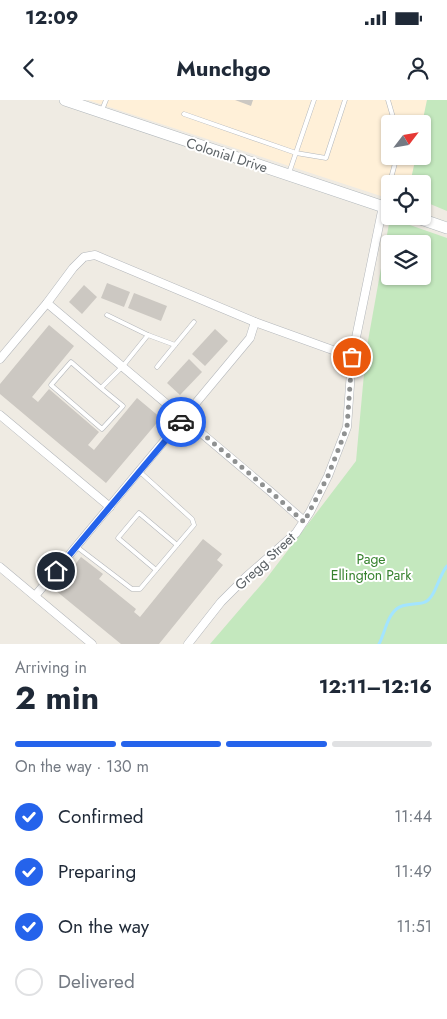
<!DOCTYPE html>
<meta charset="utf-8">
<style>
:root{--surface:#fff;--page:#f2f2f3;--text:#1f2937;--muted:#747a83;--line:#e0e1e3;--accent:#2563eb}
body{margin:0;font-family:Jost,sans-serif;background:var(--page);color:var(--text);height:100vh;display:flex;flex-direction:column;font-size:19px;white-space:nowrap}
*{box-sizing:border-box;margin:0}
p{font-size:16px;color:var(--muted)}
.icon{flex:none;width:28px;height:28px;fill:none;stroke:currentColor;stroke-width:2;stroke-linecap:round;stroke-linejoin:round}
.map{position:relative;height:544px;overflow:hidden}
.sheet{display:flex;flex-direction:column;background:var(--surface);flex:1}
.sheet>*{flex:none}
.needle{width:32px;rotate:59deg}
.fabs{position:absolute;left:381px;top:15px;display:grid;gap:10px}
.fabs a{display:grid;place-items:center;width:50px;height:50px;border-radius:5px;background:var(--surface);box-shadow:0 1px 4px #0004;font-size:25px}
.pin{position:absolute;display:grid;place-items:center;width:42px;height:42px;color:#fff;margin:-21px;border:2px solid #fff;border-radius:50%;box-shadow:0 1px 5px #0007}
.courier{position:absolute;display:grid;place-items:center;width:50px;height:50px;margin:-25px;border:4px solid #2563eb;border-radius:50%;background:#fff;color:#222;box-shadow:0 1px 6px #0007}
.headline em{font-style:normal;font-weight:700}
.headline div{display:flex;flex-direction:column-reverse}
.headline{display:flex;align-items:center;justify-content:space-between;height:85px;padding:0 15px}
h1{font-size:32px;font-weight:700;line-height:38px}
.bar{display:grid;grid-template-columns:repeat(4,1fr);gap:8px 5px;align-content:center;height:60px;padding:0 15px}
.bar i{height:6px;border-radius:4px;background:var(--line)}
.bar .selected{background:var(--accent)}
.bar p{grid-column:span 4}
ol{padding:0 15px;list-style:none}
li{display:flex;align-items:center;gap:15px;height:55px}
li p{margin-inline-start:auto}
li .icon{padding:5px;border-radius:50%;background:var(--accent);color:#fff;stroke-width:4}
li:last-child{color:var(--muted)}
li i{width:28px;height:28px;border:2px solid var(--line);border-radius:50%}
.status{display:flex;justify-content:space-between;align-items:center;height:35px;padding:0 25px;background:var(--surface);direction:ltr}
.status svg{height:14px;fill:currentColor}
header{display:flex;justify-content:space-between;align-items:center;height:65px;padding:0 15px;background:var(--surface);font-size:22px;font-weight:700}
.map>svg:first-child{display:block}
.commercial{fill:#fff0d8}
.green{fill:#c4e8be;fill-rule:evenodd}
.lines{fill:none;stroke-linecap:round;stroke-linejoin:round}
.stream{stroke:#a3e4ff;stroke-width:3}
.building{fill:#ccc8c2}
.lane-casing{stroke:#b4b7bb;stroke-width:5}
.street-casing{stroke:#b4b7bb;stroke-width:9}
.secondary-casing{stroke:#b2b8bc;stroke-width:12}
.lane{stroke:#fff;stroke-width:4}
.street{stroke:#fff;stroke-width:8}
.secondary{stroke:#fff;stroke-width:11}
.done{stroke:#8f9191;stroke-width:5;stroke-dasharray:0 9}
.route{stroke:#2563eb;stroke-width:6}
.labels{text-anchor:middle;stroke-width:4;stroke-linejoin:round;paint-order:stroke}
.street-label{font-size:14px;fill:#5b6165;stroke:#fff}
.park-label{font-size:14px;fill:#36822e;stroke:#fff}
</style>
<div class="status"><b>12:09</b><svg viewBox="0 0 49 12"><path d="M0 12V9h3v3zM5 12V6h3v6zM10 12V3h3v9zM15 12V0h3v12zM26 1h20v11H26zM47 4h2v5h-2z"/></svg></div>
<header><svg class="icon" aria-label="back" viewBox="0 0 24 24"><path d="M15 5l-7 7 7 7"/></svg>Munchgo<svg class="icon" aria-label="person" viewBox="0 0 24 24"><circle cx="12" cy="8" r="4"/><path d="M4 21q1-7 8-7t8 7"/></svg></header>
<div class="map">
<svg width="447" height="544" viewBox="0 0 447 544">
<rect width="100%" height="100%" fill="#efebe3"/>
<path class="commercial" d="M88 0H427L422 24H390V56H416L410 84H390V99Z"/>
<g class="green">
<path d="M427 0H447V111L423 101 422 84H410L416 56H422V24Z"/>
<path d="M390 118 447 138V544H210L266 479 356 361 366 252ZM390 144H422V176H390Z"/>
</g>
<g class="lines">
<path class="stream" d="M379 544C385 533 388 510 402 506 408 504 422 504 425 502 435 498 439 475 447 466"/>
</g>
<g class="building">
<path d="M235 0H253L251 6Z"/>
<path d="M107 183 130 192 124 207 101 198Z"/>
<path d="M84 185 97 197 82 214 69 202Z"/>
<path d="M134 193 167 206 161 221 128 208Z"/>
<path d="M49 225 74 246 32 297 38 302 49 289 99 332 88 345 94 350 137 298 161 318 106 383 0 294V284Z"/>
<path d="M215 229 228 241 205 266 192 254Z"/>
<path d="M189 259 202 272 180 295 167 283Z"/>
<path d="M203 439 222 454 217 460 223 465 159 544H121L55 490 81 457 103 474 99 479 136 509 134 512 140 517Z"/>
</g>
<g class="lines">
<g class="lane-casing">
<g id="lane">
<path d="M388 0 395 24"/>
<path d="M102 10 106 0"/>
<path d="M184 14 296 53 326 58 345 0"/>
<path d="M289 73 314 0"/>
<path d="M384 104 397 56"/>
<path d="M148 235 175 245 194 222"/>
<path d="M157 267 175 245"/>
<path d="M101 288 123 306 102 329 51 285 71 262 101 288 123 266 148 235 107 215"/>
<path d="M140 372 192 419 194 425 177 445"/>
<path d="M139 413 177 445 156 470 118 438Z"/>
<path d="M77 447 132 489H140L156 470"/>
</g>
</g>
<g class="street-casing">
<g id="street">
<path d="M47 203 271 392 304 421"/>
<path d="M0 259 47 203 73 168 84 157 95 155 255 222 352 257"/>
<path d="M0 315 110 407"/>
<path d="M0 467 92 544"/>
<path d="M35 496 250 238 255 222"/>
<path d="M188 544 221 502 246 477 296 433 310 412 328 376 347 327 352 257 383 106"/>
</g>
</g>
<g class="secondary-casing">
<g id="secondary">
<path d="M65 0 390 109"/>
<path d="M412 116 447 128"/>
</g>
</g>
<use href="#lane" class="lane"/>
<use href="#street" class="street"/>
<use href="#secondary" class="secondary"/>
</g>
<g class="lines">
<path class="done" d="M181 322 184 318 271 392 304 422 328 376 347 327 352 257"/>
<path class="route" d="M56 471 181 322"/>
</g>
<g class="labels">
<g class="street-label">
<text transform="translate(227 55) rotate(18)" y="5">Colonial Drive</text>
<text transform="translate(265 461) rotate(-43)" y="5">Gregg Street</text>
</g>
<g class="park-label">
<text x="371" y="464">Page<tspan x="371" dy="16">Ellington Park</tspan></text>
</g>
</g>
</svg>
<div class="fabs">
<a><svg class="needle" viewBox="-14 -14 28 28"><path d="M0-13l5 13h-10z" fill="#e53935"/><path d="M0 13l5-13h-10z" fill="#747a83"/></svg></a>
<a><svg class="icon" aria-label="locate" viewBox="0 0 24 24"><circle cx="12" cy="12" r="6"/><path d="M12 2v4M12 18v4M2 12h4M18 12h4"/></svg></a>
<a><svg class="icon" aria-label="layers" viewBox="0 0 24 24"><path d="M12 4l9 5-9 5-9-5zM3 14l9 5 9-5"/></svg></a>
</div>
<div class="pin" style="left:352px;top:257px;background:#ea580c"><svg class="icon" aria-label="bag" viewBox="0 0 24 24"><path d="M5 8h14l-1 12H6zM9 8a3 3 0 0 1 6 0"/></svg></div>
<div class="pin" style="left:56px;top:471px;background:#1f2937"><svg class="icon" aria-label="home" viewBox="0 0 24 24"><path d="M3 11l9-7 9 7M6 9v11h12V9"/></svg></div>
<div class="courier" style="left:181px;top:322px"><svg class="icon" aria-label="car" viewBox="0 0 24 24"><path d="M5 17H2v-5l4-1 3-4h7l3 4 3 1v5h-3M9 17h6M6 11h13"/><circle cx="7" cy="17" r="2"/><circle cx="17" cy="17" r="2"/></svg></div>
</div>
<section class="sheet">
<div class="headline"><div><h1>2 min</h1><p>Arriving in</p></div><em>12:11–12:16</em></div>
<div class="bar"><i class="selected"></i><i class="selected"></i><i class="selected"></i><i></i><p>On the way · 130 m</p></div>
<ol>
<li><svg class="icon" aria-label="check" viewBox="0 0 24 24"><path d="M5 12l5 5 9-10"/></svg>Confirmed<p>11:44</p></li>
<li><svg class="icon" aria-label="check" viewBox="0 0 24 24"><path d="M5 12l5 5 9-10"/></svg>Preparing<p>11:49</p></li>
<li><svg class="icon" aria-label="check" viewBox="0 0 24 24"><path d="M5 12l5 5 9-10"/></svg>On the way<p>11:51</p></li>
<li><i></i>Delivered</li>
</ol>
</section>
